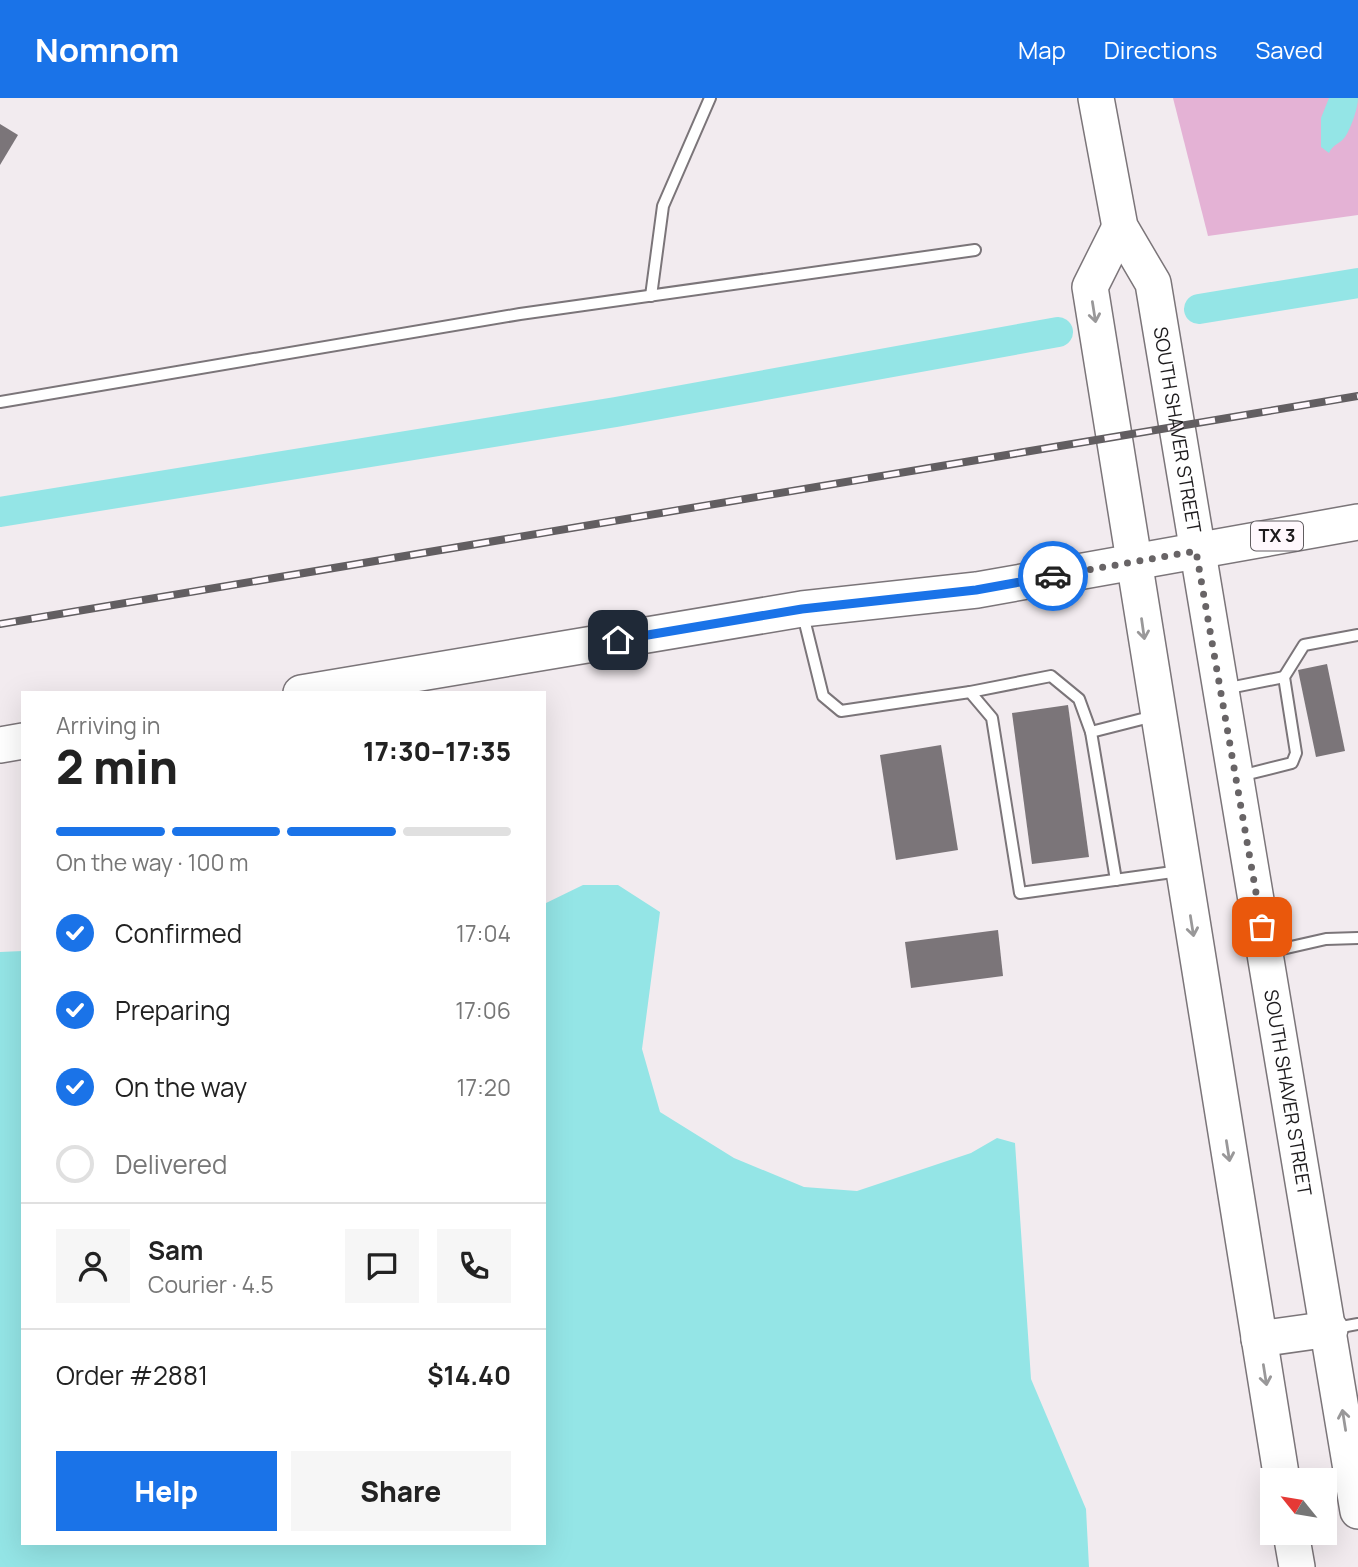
<!DOCTYPE html>
<meta charset="utf-8">
<style>
:root{--surface:#fff;--page:#f6f6f6;--text:#222;--muted:#767676;--line:#e0e0e0;--accent:#1a73e8}
body{margin:0;font-family:Manrope,sans-serif;background:var(--page);color:var(--text);height:100vh;display:flex;flex-direction:column;font-size:26px;white-space:nowrap}
*{box-sizing:border-box;margin:0}
p{font-size:23px;color:var(--muted)}
.icon{flex:none;width:38px;height:38px;fill:none;stroke:currentColor;stroke-width:2;stroke-linecap:round;stroke-linejoin:round}
.map{position:relative;flex:1;overflow:hidden}
.drawer{position:absolute;left:21px;top:593px;width:525px;height:854px;display:flex;flex-direction:column;background:var(--surface);border-radius:0px;box-shadow:0 7px 28px #0002}
.drawer>*{flex:none}
.needle{width:46px;rotate:300deg}
.buttons{position:absolute;left:1260px;top:1370px;display:grid;gap:14px}
.buttons a{display:grid;place-items:center;width:77px;height:77px;border-radius:0px;background:var(--surface);box-shadow:0 7px 28px #0002;font-size:35px}
.pin{position:absolute;display:grid;place-items:center;width:60px;height:60px;color:#fff;margin:-30px;border-radius:14px;box-shadow:0 4px 10px #0006}
.courier{position:absolute;display:grid;place-items:center;width:70px;height:70px;margin:-35px;border:5px solid #1a73e8;border-radius:50%;background:#fff;color:#222;box-shadow:0 2px 9px #0007}
.overview em{font-style:normal;font-weight:800}
.overview div{display:flex;flex-direction:column-reverse}
.overview{display:flex;align-items:center;justify-content:space-between;height:119px;padding:0 35px}
h1{font-size:46px;font-weight:800;line-height:52px}
.bar{display:grid;grid-template-columns:repeat(4,1fr);gap:10px 7px;align-content:center;height:84px;padding:0 35px}
.bar i{height:9px;border-radius:5px;background:var(--line)}
.bar .current{background:var(--accent)}
.bar p{grid-column:span 4}
.line{display:flex;align-items:center;gap:18px;padding:0 35px;border-top:2px solid var(--line)}
.line div{flex:1}
.round{display:grid;place-items:center;flex:none;width:74px;height:74px;border-radius:0px;background:var(--page)}
ol{padding:0 35px;list-style:none}
li{display:flex;align-items:center;gap:21px;height:77px}
li p{margin-inline-start:auto}
li .icon{padding:7px;border-radius:50%;background:var(--accent);color:#fff;stroke-width:4}
li:last-child{color:var(--muted)}
li i{width:38px;height:38px;border:4px solid var(--line);border-radius:50%}
.button{display:flex;gap:14px;margin-top:auto;padding:14px 35px}
.button a{flex:1;height:80px;border-radius:0px;background:var(--accent);color:#fff;font-size:28px;font-weight:800;line-height:80px;text-align:center}
.button a+a{background:var(--page);color:var(--text)}
header{display:flex;align-items:center;gap:42px;box-sizing:border-box;height:98px;padding:0 35px;background:var(--accent);color:#fff}
header strong{font-size:33px}
nav{display:flex;gap:38px;margin-inline-start:auto;font-size:24px}
.map>svg:first-child{display:block}
.green{fill:#e4b2d5}
.water{fill:#94e5e6}
.lines{fill:none;stroke-linecap:round;stroke-linejoin:round}
.canal{stroke:#94e5e6;stroke-width:30}
.building{fill:#7b7579}
.lane-casing{stroke:#7b7579;stroke-width:14}
.primary-casing{stroke:#7b7579;stroke-width:38}
.lane{stroke:#fff;stroke-width:10}
.primary{stroke:#fff;stroke-width:35}
.rail-casing{stroke:#625e61;stroke-width:8}
.rail{stroke:#fff8fd;stroke-width:5;stroke-dasharray:16;stroke-linecap:butt}
.oneway{stroke:#999899}
.done{stroke:#686466;stroke-width:7;stroke-dasharray:0 12.6}
.route{stroke:#1a73e8;stroke-width:9}
.labels{text-anchor:middle;stroke-width:6;stroke-linejoin:round;paint-order:stroke}
.shield{fill:#fff8fd;stroke:#615d60;stroke-width:2}
.shield-label{font-size:18px;font-weight:bold;fill:#1d1b1d}
.street-label{font-size:19px;fill:#1d1b1d;stroke:#fff8fd}
</style>
<header>
<strong>Nomnom</strong>
<nav><a>Map</a><a>Directions</a><a>Saved</a></nav>
</header>
<div class="map">
<svg width="1358" height="1469" viewBox="0 0 1358 1469">
<rect width="100%" height="100%" fill="#f2ebef"/>
<path class="green" d="M1173 0H1358V117L1208 138Z"/>
<g class="water">
<path d="M1329 0H1358C1358 10 1351 30 1345 39 1340 46 1333 46 1329 55L1321 49V20Z"/>
<path d="M583 787H618L660 814 642 951 660 1014 734 1060 804 1089 857 1093 971 1055 997 1040 1015 1045 1031 1281 1086 1411 1089 1469H0V854L23 853V1446H544V806Z"/>
</g>
<g class="lines">
<g class="canal">
<path d="M1199 211 1358 185"/>
<path d="M0 414 616 314 1058 234"/>
</g>
</g>
<g class="building">
<path d="M0 26 18 37 0 67Z"/>
<path d="M1327 566 1345 653 1316 659 1298 572Z"/>
<path d="M1068 607 1089 759 1032 766 1012 615Z"/>
<path d="M941 647 958 752 896 762 880 657Z"/>
<path d="M998 832 1003 878 911 890 905 844Z"/>
</g>
<g class="lines">
<g class="lane-casing">
<g id="lane">
<path d="M651 198 663 108 710 0"/>
<path d="M0 304 520 216 975 152"/>
<path d="M803 517 823 598 841 613 970 594 992 620 1020 795 1180 773"/>
<path d="M1224 591 1284 579"/>
<path d="M970 594 1051 578 1079 601 1091 634"/>
<path d="M1240 678 1292 665 1296 655 1284 579 1304 547 1358 537"/>
<path d="M1116 782 1091 634 1154 618"/>
<path d="M1269 854 1326 841 1358 840"/>
<path d="M1336 1230 1358 1226"/>
</g>
</g>
<g class="primary-casing">
<g id="primary">
<path id="s1" d="M1096 0 1120 129 1153 185 1358 1413"/>
<path d="M1120 129 1090 189 1282 1382"/>
<path d="M301 595 802 511 977 492 1358 424"/>
<path d="M0 647 23 643"/>
<path d="M1259 1241 1330 1231"/>
<path d="M1291 1435 1297 1469"/>
</g>
</g>
<use href="#lane" class="lane"/>
<use href="#primary" class="primary"/>
<g class="rail-casing">
<path id="rail" d="M0 526 1358 298"/>
</g>
<use href="#rail" class="rail"/>
</g>
<defs><path id="oneway-shaft" d="M-6 0H5M1.5-3L5.5 0L1.5 3" fill="none" stroke-width="1.6" stroke-linecap="round" stroke-linejoin="round" transform="scale(1.75)"/></defs>
<g class="oneway">
<use href="#oneway-shaft" transform="translate(1094 214) rotate(81)"/>
<use href="#oneway-shaft" transform="translate(1143 531) rotate(82)"/>
<use href="#oneway-shaft" transform="translate(1192 828) rotate(81)"/>
<use href="#oneway-shaft" transform="translate(1228 1053) rotate(81)"/>
<use href="#oneway-shaft" transform="translate(1265 1277) rotate(81)"/>
<use href="#oneway-shaft" transform="translate(1344 1322) rotate(-99)"/>
</g>
<g class="lines">
<path class="done" d="M1053 478 1196 453 1262 829"/>
<path class="route" d="M618 542 802 511 976 492 1053 478"/>
</g>
<g class="labels">
<rect class="shield" x="1251" y="423.5" width="52" height="29" rx="5"/>
<g class="shield-label">
<text x="1277" y="444">TX 3</text>
</g>
<g class="street-label">
<text dy="7" stroke="none"><textPath href="#s1" startOffset="345">SOUTH SHAVER STREET</textPath></text>
<text dy="7" stroke="none"><textPath href="#s1" startOffset="1017">SOUTH SHAVER STREET</textPath></text>
</g>
</g>
</svg>
<div class="buttons">
<a><svg class="needle" viewBox="-14 -14 28 28"><path d="M0-13l5 13h-10z" fill="#e53935"/><path d="M0 13l5-13h-10z" fill="#767676"/></svg></a>
</div>
<div class="pin" style="left:1262px;top:829px;background:#ea580c"><svg class="icon" aria-label="bag" viewBox="0 0 24 24"><path d="M5 8h14l-1 12H6zM9 8a3 3 0 0 1 6 0"/></svg></div>
<div class="pin" style="left:618px;top:542px;background:#1f2937"><svg class="icon" aria-label="home" viewBox="0 0 24 24"><path d="M3 11l9-7 9 7M6 9v11h12V9"/></svg></div>
<div class="courier" style="left:1053px;top:478px"><svg class="icon" aria-label="car" viewBox="0 0 24 24"><path d="M5 17H2v-5l4-1 3-4h7l3 4 3 1v5h-3M9 17h6M6 11h13"/><circle cx="7" cy="17" r="2"/><circle cx="17" cy="17" r="2"/></svg></div>
<section class="drawer">
<div class="overview"><div><h1>2 min</h1><p>Arriving in</p></div><em>17:30–17:35</em></div>
<div class="bar"><i class="current"></i><i class="current"></i><i class="current"></i><i></i><p>On the way · 100 m</p></div>
<ol>
<li><svg class="icon" aria-label="check" viewBox="0 0 24 24"><path d="M5 12l5 5 9-10"/></svg>Confirmed<p>17:04</p></li>
<li><svg class="icon" aria-label="check" viewBox="0 0 24 24"><path d="M5 12l5 5 9-10"/></svg>Preparing<p>17:06</p></li>
<li><svg class="icon" aria-label="check" viewBox="0 0 24 24"><path d="M5 12l5 5 9-10"/></svg>On the way<p>17:20</p></li>
<li><i></i>Delivered</li>
</ol>
<div class="line" style="height:126px"><a class="round"><svg class="icon" aria-label="person" viewBox="0 0 24 24"><circle cx="12" cy="8" r="4"/><path d="M4 21q1-7 8-7t8 7"/></svg></a><div><b>Sam</b><p>Courier · 4.5</p></div><a class="round"><svg class="icon" aria-label="chat" viewBox="0 0 24 24"><path d="M4 5h16v11H9l-5 4z"/></svg></a><a class="round"><svg class="icon" aria-label="phone" viewBox="0 0 24 24"><path d="M5 4h4l2 5-3 2q2 4 5 5l2-3 5 2v4C11 20 4 13 5 4z"/></svg></a></div>
<div class="line" style="height:91px"><div>Order #2881</div><b>$14.40</b></div>
<div class="button"><a>Help</a><a>Share</a></div>
</section>
</div>
